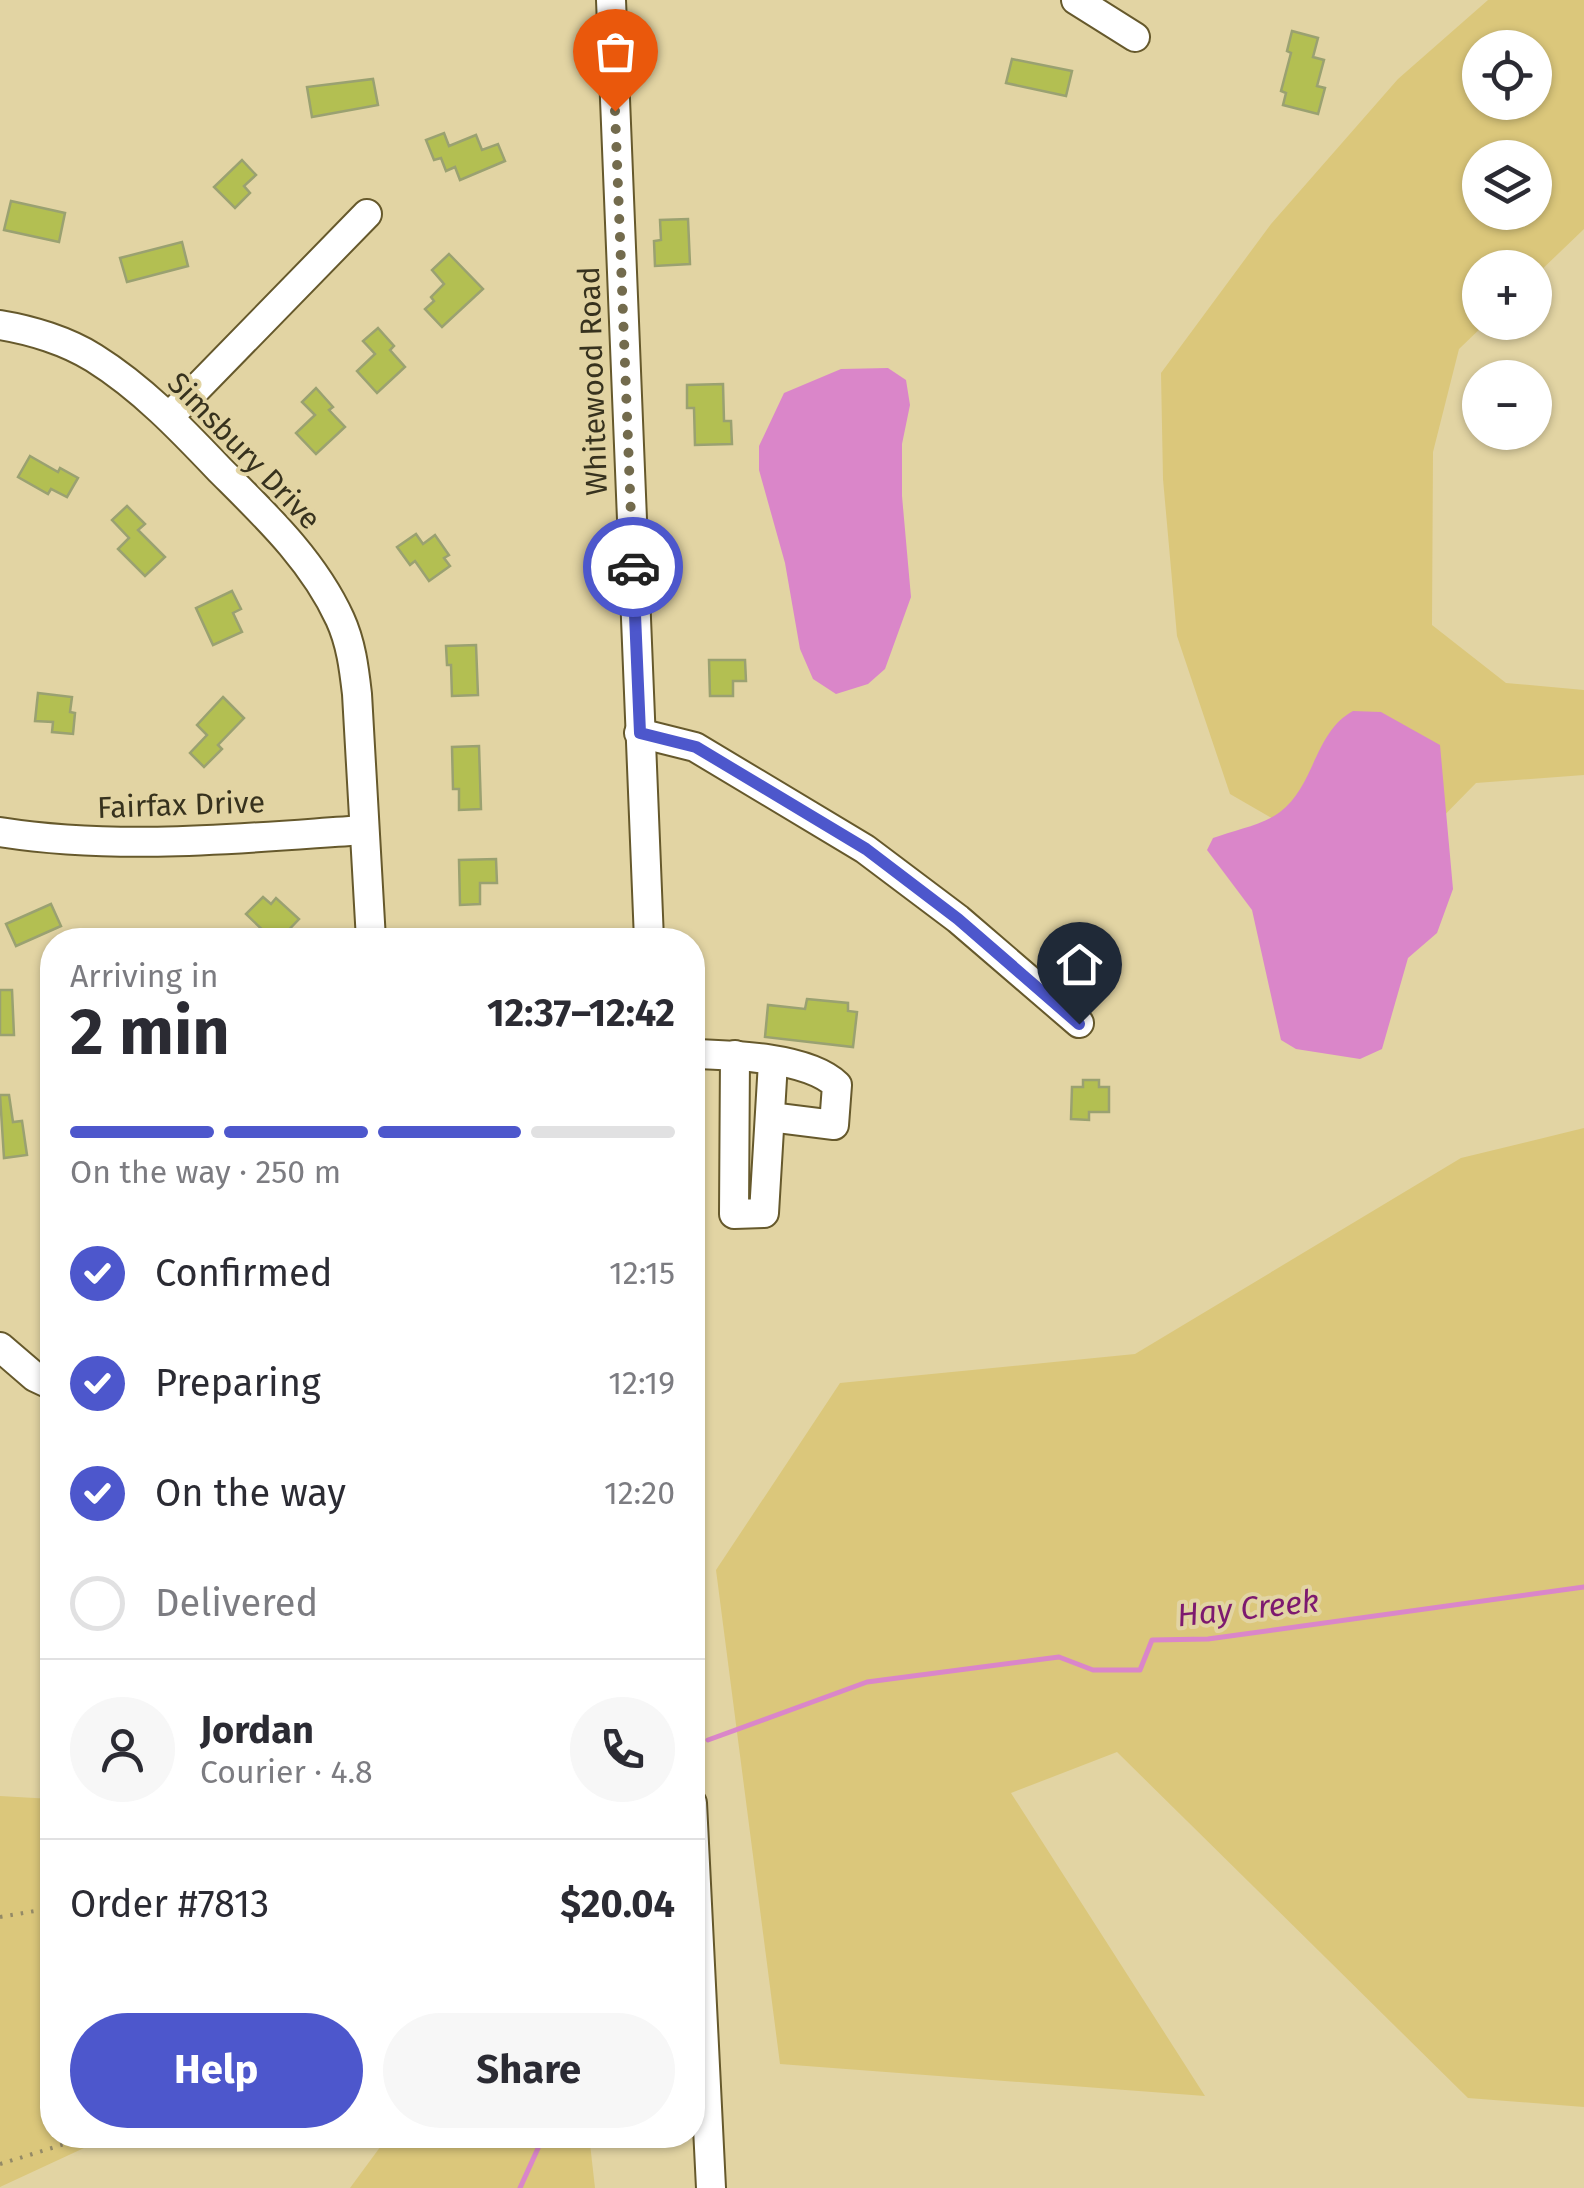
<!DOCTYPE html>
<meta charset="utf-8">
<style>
:root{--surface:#fff;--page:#f7f7f7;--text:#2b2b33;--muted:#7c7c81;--line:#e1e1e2;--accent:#4d57cc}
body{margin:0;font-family:"Fira Sans",sans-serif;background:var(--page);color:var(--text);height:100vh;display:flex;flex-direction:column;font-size:38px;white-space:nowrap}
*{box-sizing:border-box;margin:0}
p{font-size:32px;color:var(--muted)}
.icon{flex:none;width:55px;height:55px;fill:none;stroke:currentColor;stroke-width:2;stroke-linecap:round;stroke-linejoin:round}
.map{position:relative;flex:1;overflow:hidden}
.drawer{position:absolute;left:40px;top:928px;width:665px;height:1220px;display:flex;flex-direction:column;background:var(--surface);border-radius:40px;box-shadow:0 2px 8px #0004}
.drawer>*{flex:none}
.buttons{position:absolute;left:1462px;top:30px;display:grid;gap:20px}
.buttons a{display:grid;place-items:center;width:90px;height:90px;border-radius:50%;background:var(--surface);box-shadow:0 2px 8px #0004;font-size:50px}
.pin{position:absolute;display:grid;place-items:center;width:85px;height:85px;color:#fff;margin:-102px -42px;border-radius:50% 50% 50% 0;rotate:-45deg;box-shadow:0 0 10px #0007}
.pin .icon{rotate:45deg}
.courier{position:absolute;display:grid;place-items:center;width:100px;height:100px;margin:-50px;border:8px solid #4d57cc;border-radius:50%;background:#fff;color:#222;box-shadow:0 2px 12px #0007}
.head em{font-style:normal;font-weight:700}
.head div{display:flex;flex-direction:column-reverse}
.head{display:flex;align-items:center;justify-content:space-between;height:170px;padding:0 30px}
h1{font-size:65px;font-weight:700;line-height:75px}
.bar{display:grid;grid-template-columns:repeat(4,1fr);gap:15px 10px;align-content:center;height:120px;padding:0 30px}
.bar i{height:12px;border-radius:8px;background:var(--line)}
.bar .active{background:var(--accent)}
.bar p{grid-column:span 4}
.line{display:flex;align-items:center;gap:25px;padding:0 30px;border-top:2px solid var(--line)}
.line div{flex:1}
.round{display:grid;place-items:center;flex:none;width:105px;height:105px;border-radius:52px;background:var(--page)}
ol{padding:0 30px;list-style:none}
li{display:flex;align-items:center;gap:30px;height:110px}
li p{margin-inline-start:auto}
li .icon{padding:10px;border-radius:50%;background:var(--accent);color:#fff;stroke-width:4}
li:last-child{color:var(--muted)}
li i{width:55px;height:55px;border:5px solid var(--line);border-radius:50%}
.primary-button{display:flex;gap:20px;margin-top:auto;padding:20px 30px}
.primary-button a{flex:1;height:115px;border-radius:60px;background:var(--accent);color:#fff;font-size:40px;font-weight:700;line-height:115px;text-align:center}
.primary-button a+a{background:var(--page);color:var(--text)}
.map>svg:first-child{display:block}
.green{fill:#dbc77b;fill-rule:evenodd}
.water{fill:#da86c9}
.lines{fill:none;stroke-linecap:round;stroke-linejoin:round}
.stream{stroke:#da86c9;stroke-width:5}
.building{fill:#b3bf52;stroke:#9aa171;stroke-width:2.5}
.minor-casing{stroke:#66592c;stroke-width:32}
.path{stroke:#948a66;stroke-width:4;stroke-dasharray:2.5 8;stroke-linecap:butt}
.minor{stroke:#fff;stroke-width:28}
.done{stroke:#736b4d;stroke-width:10;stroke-dasharray:0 18}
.route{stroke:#4d57cc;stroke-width:12}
.labels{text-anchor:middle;stroke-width:8;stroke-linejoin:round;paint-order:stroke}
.street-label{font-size:30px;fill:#37321e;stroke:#e2d4a3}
.water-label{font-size:32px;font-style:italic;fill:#7d196f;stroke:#e2d4a3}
</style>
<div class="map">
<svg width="1584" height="2188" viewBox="0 0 1584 2188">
<rect width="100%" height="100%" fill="#e2d4a3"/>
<g class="green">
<path d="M1488 0H1584V229L1535 276V268H1480V322L1486 323 1459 349 1433 452 1432 625 1506 683 1584 690V775L1476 783 1380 881 1230 794 1177 636 1163 479 1161 373 1271 224 1398 79ZM1480 48H1535V102H1480ZM1480 158H1535V212H1480Z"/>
<path d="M1584 1128V2107L1468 2098 1117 1752 1011 1793 1205 2096 780 2064 716 1570 840 1383 1135 1354 1461 1158Z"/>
<path d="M0 1796 52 1799V2135H112L0 2187Z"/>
<path d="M389 2135H589L595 2188H350Z"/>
</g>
<g class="water">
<path d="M888 368 906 380 910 405 902 444V496L911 597 885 669 868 684 836 694 813 679 800 649 785 563 759 470V446L784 393 841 369Z"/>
<path d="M1353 711 1381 712 1440 745 1453 889 1437 933 1408 958 1382 1049 1360 1059 1296 1049 1281 1040 1252 910 1207 850 1213 838C1234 830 1263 825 1280 812 1315 786 1314 732 1353 711Z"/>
</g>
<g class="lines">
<g class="stream">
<path d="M708 1740 867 1682 1059 1657 1093 1670H1140L1152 1640 1208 1639 1584 1587"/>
<path d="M520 2188 544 2135"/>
</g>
</g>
<g class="building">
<path d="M1292 31 1318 38 1313 57 1324 60 1317 86 1325 88 1318 114 1283 105 1286 93 1281 91 1291 53 1287 51Z"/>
<path d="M1012 59 1072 71 1066 96 1006 83Z"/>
<path d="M373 79 378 105 312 117 307 87Z"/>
<path d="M444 133 449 146 476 135 482 150 498 144 505 161 460 180 455 167 446 171 441 158 434 160 426 140Z"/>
<path d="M242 160 256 175 244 186 250 193 235 208 214 187Z"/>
<path d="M11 201 65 213 59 242 4 230Z"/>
<path d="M688 219 690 264 655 266 654 241 661 240 660 220Z"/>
<path d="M182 242 188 266 127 282 120 258Z"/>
<path d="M449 254 483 289 442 327 425 309 434 301 431 297 444 284 432 270Z"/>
<path d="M378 328 394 346 390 350 405 367 377 393 357 371 375 354 363 341Z"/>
<path d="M723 384 724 421H731L732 444 695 445 694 408H687V385Z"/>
<path d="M316 388 333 407 329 410 345 427 316 454 296 433 315 415 302 402Z"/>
<path d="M30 456 58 472 60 468 78 478 67 497 51 489 48 494 18 477Z"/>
<path d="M127 506 145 524 138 530 165 557 145 576 118 549 129 538 112 520Z"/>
<path d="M416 534 423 544 435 535 449 555 444 558 450 566 429 581 415 561 410 565 397 547Z"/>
<path d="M232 591 241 609 233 613 242 632 213 645 196 608Z"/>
<path d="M476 645 478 695 452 696 451 665H447L446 646Z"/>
<path d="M709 660H745L746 681H733V696H710Z"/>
<path d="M38 693 72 697 70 712 75 713 73 734 52 732 53 722 35 721Z"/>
<path d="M223 697 244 718 218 745 222 749 204 767 190 753 207 735 197 725Z"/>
<path d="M479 746 481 809 459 810V789H453L452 747Z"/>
<path d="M496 859 497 883H480V904L460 905 459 860Z"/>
<path d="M263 897 271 904 276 898 299 919 279 940H273L246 914Z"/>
<path d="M51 904 61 926 16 946 6 924Z"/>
<path d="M0 990H12L14 1035H0Z"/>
<path d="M807 999 848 1003V1011L857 1012 853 1047 765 1037 768 1005 805 1009Z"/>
<path d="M1083 1080H1099V1087H1109V1112H1089V1120L1071 1119 1072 1087H1083Z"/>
<path d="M0 1095H9L13 1122 22 1121 27 1155 4 1158Z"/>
</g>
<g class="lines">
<g class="minor-casing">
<g id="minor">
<path d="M611 0 649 940"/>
<path d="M1076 0 1135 37"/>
<path d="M0 325C31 330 67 341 94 358 142 388 181 429 220 470 265 515 313 560 340 619 351 643 354 668 357 694L371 940"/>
<path d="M169 417 367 214"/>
<path d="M639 733 695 747 865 849 958 919 1079 1023"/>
<path d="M0 832C121 851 243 838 364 830"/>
<path d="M692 1054C733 1055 808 1057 837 1085L834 1125 770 1117"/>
<path d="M735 1055 734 1214 764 1213 773 1062"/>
<path d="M0 1347 35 1377 52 1385"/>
<path d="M692 1803 711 2188"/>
</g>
</g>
<g class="path">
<path d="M0 1917 52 1908"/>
<path d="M0 2164 94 2135"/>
</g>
<use href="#minor" class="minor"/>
</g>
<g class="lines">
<path class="done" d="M615 111 633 567"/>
<path class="route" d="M633 567 640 733 696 747 866 849 958 919 1079 1024"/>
</g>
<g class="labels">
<g class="street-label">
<text transform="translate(593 381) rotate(-92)" y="10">Whitewood Road</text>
<text transform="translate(244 451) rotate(46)" y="10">Simsbury Drive</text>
<text transform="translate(181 805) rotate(-2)" y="10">Fairfax Drive</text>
</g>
<g class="water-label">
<text transform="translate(1248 1608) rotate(-6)" y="11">Hay Creek</text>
</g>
</g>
</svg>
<div class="buttons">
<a><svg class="icon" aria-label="locate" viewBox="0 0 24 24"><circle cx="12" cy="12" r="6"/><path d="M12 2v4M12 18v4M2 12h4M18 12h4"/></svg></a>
<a><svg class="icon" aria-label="layers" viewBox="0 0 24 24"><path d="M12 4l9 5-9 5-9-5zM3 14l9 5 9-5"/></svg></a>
<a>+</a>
<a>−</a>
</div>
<div class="pin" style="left:615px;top:111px;background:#ea580c"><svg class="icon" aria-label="bag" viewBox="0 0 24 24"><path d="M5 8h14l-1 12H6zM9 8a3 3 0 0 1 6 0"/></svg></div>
<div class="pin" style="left:1079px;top:1024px;background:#1f2937"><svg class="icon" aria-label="home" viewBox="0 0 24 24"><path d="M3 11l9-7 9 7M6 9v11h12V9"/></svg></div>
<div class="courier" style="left:633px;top:567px"><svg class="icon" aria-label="car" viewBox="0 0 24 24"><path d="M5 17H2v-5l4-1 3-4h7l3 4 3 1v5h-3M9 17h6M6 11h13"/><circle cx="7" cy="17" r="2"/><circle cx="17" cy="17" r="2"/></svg></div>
<section class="drawer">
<div class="head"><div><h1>2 min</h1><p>Arriving in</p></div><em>12:37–12:42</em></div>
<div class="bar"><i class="active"></i><i class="active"></i><i class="active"></i><i></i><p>On the way · 250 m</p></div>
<ol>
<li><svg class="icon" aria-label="check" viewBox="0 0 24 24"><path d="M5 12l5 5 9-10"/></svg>Confirmed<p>12:15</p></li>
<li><svg class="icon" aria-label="check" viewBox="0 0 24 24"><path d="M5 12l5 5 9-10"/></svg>Preparing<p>12:19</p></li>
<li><svg class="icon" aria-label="check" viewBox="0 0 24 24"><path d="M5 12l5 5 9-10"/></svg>On the way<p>12:20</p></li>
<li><i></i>Delivered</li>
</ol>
<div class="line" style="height:180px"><a class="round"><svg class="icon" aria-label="person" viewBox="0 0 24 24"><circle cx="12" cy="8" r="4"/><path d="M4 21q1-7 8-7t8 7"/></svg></a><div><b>Jordan</b><p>Courier · 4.8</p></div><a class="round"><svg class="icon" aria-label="phone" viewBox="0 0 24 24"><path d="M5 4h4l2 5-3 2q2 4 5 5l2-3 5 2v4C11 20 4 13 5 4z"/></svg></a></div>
<div class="line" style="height:130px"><div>Order #7813</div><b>$20.04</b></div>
<div class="primary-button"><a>Help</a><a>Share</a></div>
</section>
</div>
